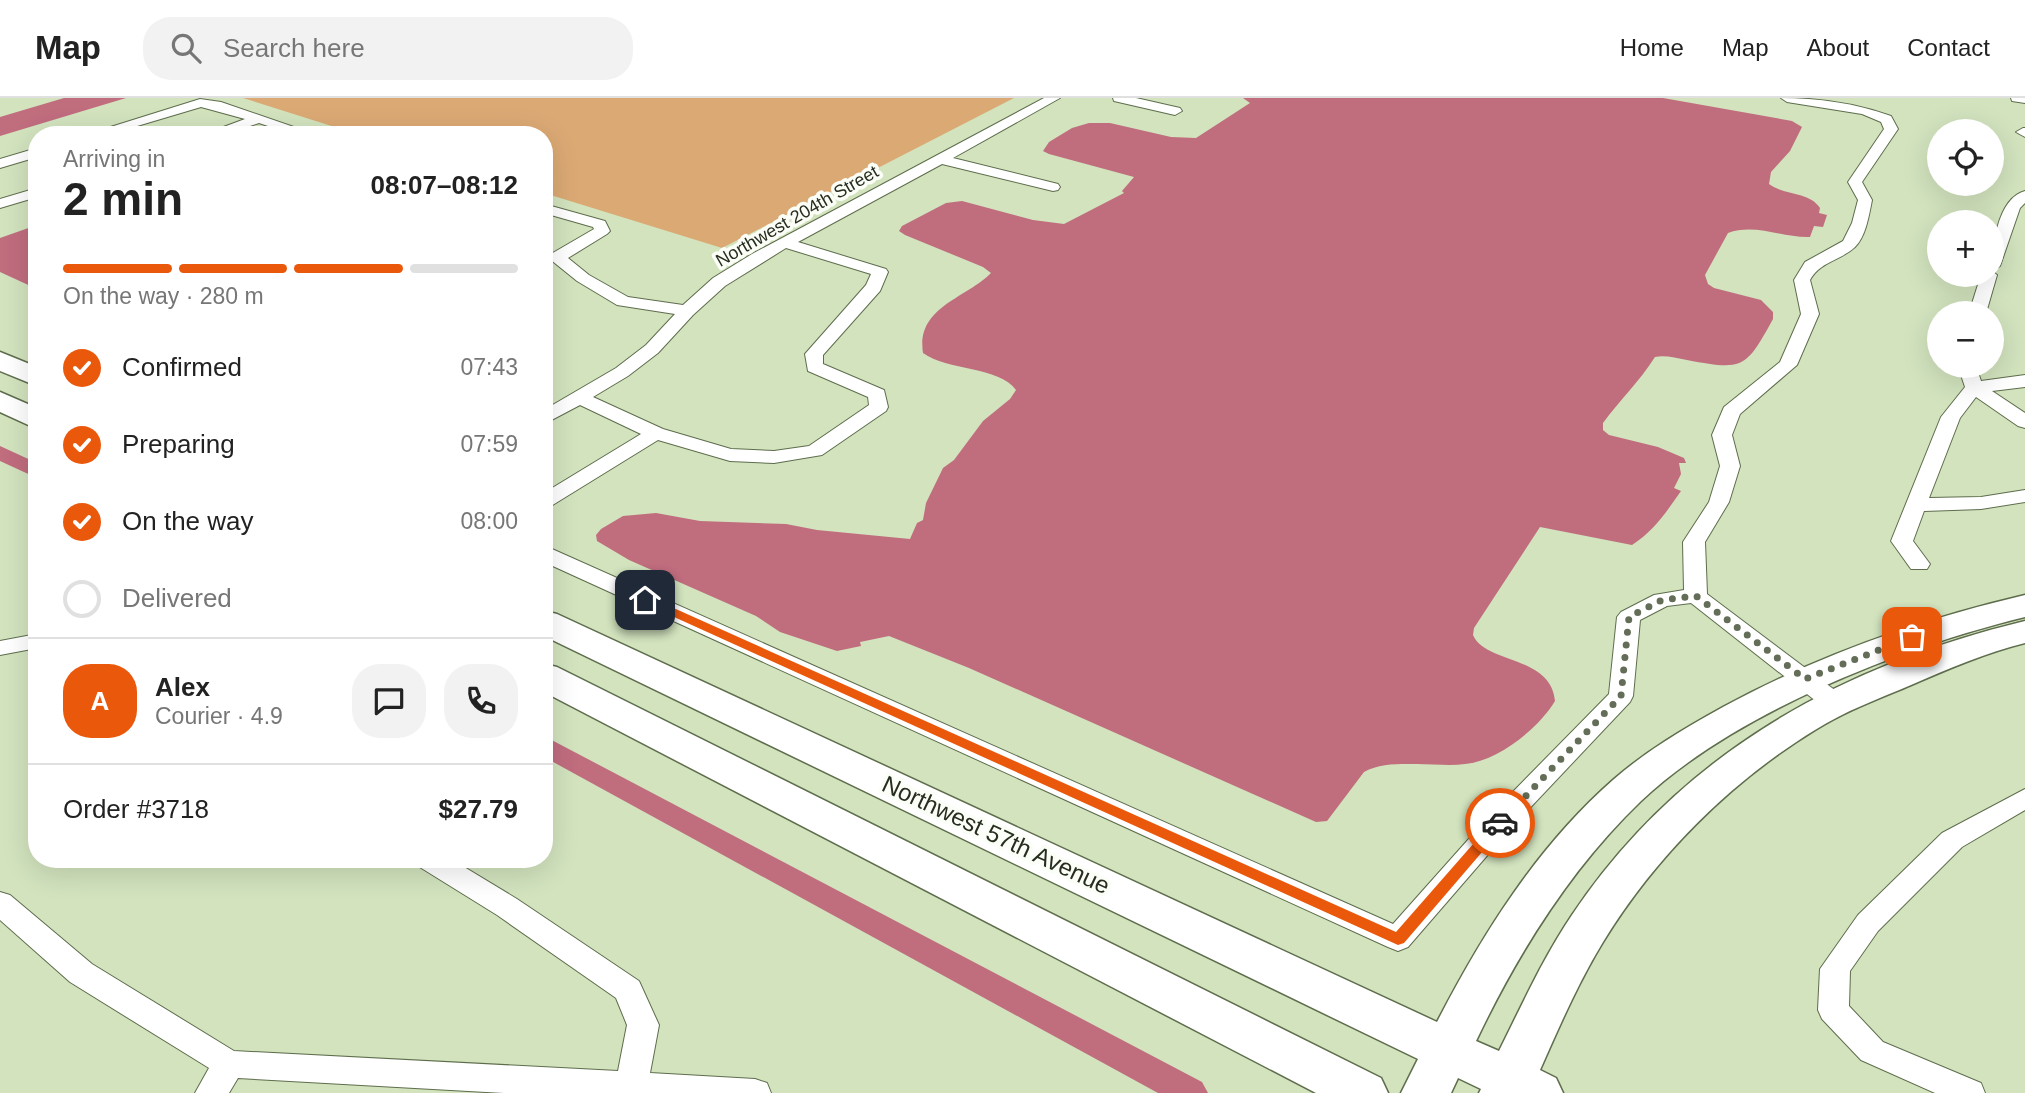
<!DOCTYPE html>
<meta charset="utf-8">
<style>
:root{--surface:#fff;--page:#f2f2f2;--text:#222;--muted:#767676;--line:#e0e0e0;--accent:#ea580c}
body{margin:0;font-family:Helvetica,sans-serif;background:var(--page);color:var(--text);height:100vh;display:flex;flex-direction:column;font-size:26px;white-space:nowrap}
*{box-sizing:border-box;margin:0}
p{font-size:23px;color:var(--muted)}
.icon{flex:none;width:38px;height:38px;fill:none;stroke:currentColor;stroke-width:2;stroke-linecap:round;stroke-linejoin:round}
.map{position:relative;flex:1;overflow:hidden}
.drawer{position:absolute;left:28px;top:28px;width:525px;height:742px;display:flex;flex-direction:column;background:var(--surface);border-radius:28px;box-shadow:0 7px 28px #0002}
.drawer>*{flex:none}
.fabs{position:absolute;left:1927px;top:21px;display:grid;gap:14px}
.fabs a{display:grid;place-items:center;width:77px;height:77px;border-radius:50%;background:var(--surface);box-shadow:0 7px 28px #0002;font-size:35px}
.pin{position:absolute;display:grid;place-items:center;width:60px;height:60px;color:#fff;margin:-30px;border-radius:14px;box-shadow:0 4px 10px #0006}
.courier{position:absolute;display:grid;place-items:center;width:70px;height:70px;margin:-35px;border:5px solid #ea580c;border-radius:50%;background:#fff;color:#222;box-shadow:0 2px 9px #0007}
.summary em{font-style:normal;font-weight:600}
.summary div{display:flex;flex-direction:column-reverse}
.summary{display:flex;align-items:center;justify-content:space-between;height:119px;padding:0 35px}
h1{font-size:46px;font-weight:600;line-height:52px}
.bar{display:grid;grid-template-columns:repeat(4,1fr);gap:10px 7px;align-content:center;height:84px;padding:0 35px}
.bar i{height:9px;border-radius:5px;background:var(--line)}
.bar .active{background:var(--accent)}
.bar p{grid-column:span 4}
.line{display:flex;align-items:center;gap:18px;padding:0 35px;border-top:2px solid var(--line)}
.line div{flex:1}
.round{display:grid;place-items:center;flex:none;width:74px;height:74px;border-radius:28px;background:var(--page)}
ol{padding:0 35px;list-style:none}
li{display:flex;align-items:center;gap:21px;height:77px}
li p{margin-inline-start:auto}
li .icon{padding:7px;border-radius:50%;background:var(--accent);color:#fff;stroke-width:4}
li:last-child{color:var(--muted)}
li i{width:38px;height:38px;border:4px solid var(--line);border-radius:50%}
header{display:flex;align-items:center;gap:42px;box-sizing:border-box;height:98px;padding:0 35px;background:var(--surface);border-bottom:2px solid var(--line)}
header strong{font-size:33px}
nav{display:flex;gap:38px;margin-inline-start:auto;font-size:24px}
.search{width:490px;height:63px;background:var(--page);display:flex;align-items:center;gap:18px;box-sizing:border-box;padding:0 24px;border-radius:28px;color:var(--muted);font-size:26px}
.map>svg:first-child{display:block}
.green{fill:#dba974}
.water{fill:#c06d7e}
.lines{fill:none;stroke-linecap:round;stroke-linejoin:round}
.canal{fill:#c06d7e;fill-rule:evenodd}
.street-casing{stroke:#5e6d4c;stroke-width:2}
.primary-casing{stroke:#5e6d4c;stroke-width:3}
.street{fill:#fff;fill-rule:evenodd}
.primary{fill:#fff;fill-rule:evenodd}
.route{fill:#ea580c}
.done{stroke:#636d57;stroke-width:7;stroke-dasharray:0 12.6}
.labels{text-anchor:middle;stroke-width:7;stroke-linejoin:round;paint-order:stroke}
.far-street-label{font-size:18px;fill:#272d1f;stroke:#fbfef7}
.near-street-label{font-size:24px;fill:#272d1f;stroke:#fbfef7}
</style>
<header>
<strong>Map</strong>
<div class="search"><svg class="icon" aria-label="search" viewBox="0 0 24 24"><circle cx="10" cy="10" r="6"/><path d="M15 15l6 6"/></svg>Search here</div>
<nav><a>Home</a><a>Map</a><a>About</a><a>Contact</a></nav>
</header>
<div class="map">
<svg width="2025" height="995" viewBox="0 0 2025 995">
<rect width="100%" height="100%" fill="#d2e3be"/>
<path class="green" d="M243 0H1014L722 150 544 95V37H360Z"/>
<g class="water">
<path d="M64 0H126L0 38V19Z"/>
<path d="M1243 0H1663L1792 23 1802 29 1790 53 1771 74 1769 86C1785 98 1809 93 1820 110L1819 115 1827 117 1823 129 1814 128 1810 139C1783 140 1755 125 1728 135L1705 177 1708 186 1714 190 1761 202 1773 214V221C1746 270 1744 273 1687 262 1676 260 1665 257 1655 259 1639 284 1620 302 1603 325V332L1609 337 1658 349 1684 360 1686 365H1679L1681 376 1674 390 1681 393C1667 413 1654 433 1632 447L1540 429 1474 530 1473 537C1485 566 1551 557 1555 603 1539 630 1498 663 1465 666 1450 668 1433 666 1417 666 1399 666 1380 665 1364 674L1327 723 1316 724 969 570 889 538 860 544 861 548 837 553 780 534 756 518 629 462 597 443 596 437 601 431 623 418 656 415 700 423 786 426 817 432 910 441 917 425 923 422 926 405 943 370 954 362 983 323 1010 301 1016 292C999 268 947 273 923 255 916 209 965 201 991 175L983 169 905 137 899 133 902 128 946 105 962 103 1033 122 1064 126 1124 95 1122 93 1134 79 1049 56 1043 53 1049 44 1072 30 1089 25H1110L1171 39 1196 40 1250 5Z"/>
<path d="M37 127V191L0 174V140Z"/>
</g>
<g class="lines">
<g class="canal">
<path d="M0 348 37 365V380L0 363Z"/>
<path d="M544 638 1202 984 1208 995H1158L544 659Z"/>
</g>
<g class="street-casing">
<g id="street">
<path d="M1044 0H1060L953 60 1058 86 1060 89 1058 92 1053 93 942 66 798 144 886 171 888 174 880 193 823 257V266L884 292 888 309 886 313 822 357 774 365 730 363 658 342 551 408 544 410V395L641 336 580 307 544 326V312L616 270 646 247 675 216 617 207 577 183 551 162 549 159 551 156 594 131 593 129 544 115V106L605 123 610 133 607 136 568 160 589 177 628 199 683 207 713 180 752 156ZM786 150 871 176 866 187 805 256 808 273 868 299 869 307 809 348 774 353 731 351 663 331 593 299 628 278 658 255 693 217 725 188Z"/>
<path d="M1113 0H1136L1180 10 1182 13 1175 17 1114 3Z"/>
<path d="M1781 0C1818 0 1855 5 1891 18L1898 31 1862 84 1872 102C1869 117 1866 138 1855 149 1840 163 1821 163 1810 182L1819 216 1797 267 1740 316 1732 337 1740 368 1729 404 1705 444 1707 496 1844 599 1847 605 1844 611 1835 613 1826 611 1691 505 1667 508 1640 522 1633 598 1630 604 1511 730 1408 849 1398 853 1388 849 544 464V449L552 451 1393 826 1491 716 1609 596 1617 519 1621 514 1654 497 1684 492 1683 444 1709 404 1720 368 1712 337 1724 309 1780 264 1801 216 1794 182 1805 164 1843 143 1852 125 1858 102 1848 84 1884 31 1881 24 1862 16 1787 4Z"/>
<path d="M2011 0H2025V5L2012 3Z"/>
<path d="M200 1 221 4 317 37H295L259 25 223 37H202L245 21 201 9 107 37H85Z"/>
<path d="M2023 30H2025V39L2016 34Z"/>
<path d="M37 50V59L0 70V61Z"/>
<path d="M37 90V99L0 110V101Z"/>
<path d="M2025 93V105L2020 110 2000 168 1992 173 1997 177 1986 215H1969L1981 177H1992C1992 152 1996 101 2025 93Z"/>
<path d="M1958 268H1976L1981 283 2025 277V289L1992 293 2025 315V330L2018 328 1976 299 1960 320 1929 400 1981 399 2025 392V404L1981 411 1924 413 1913 443 1930 466 1927 471H1911L1891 443 1941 319 1965 289Z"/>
<path d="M37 536V550L0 557V543Z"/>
<path d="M2025 691V712L1962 749 1878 833 1850 873 1849 908 1883 944 1981 985 1985 995H1935L1861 962 1822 921 1818 912 1820 871 1858 817 1942 735Z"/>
<path d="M414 761H451L517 801 639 883 659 927 650 975 755 981 767 985 771 995H504L238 980 229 995H195L209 970 70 884 0 822V794L10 797 92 866 234 953 618 973 627 927 616 900 497 817 418 768Z"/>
</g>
</g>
<g class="primary-casing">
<g id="primary">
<path d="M0 254 37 269V288L0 273Z"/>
<path d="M0 294 37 310V331L0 314Z"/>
<path d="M2025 497V519C1902 549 1734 615 1641 703 1570 771 1518 855 1476 943L1499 953C1522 907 1543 860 1572 817 1680 656 1840 568 2025 523V545C1985 555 1948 571 1911 587 1878 601 1845 613 1815 632 1730 684 1655 759 1603 844 1578 885 1559 929 1540 972L1556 980 1563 995H1479L1481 991 1458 980 1451 995H1401L1418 961 544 538V513L557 516 1437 924C1483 835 1537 749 1613 682 1646 653 1685 630 1723 609 1819 557 1919 522 2025 497Z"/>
<path d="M544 566 557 569 1381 980 1388 995H1316L544 594Z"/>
</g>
</g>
<use href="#street" class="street"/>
<use href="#primary" class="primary"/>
</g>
<path class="route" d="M641 499H649L1396 834 1495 721 1500 720 1507 725 1404 845 1398 847 641 504Z"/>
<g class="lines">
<path class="done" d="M1500 725 1621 598 1629 519 1662 502 1696 498 1805 581 1912 539"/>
</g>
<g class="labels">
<g class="far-street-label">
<text transform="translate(797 118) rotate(-30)" y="6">Northwest 204th Street</text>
</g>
<g class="near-street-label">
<text transform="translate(996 737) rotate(25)" y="8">Northwest 57th Avenue</text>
</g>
</g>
</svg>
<div class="fabs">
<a><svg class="icon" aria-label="locate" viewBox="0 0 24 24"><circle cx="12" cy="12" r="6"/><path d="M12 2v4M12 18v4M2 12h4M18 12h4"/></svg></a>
<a>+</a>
<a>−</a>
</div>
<div class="pin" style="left:1912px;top:539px;background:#ea580c"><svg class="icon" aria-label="bag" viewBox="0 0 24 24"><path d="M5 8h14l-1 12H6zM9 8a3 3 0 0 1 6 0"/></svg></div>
<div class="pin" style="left:645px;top:502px;background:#1f2937"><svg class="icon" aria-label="home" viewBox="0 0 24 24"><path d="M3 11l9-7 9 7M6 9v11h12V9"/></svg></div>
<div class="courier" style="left:1500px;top:725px"><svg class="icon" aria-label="car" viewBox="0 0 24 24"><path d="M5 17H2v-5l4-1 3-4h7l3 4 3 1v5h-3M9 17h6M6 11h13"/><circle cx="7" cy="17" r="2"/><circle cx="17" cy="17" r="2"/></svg></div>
<section class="drawer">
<div class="summary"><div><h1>2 min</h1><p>Arriving in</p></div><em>08:07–08:12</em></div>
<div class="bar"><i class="active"></i><i class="active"></i><i class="active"></i><i></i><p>On the way · 280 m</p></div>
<ol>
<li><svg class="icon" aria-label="check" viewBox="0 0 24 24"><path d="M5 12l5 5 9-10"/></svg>Confirmed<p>07:43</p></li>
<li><svg class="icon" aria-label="check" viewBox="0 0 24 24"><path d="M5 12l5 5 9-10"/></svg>Preparing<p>07:59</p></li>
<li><svg class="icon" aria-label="check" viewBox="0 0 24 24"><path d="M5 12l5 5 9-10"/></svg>On the way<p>08:00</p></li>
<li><i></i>Delivered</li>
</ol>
<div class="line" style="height:126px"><b class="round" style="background:var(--accent);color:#fff">A</b><div><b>Alex</b><p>Courier · 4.9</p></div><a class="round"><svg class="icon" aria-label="chat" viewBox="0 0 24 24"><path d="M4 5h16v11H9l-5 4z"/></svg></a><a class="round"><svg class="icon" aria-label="phone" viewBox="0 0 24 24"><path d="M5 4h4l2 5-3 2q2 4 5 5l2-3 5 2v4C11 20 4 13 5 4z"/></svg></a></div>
<div class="line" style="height:91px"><div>Order #3718</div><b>$27.79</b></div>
</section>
</div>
